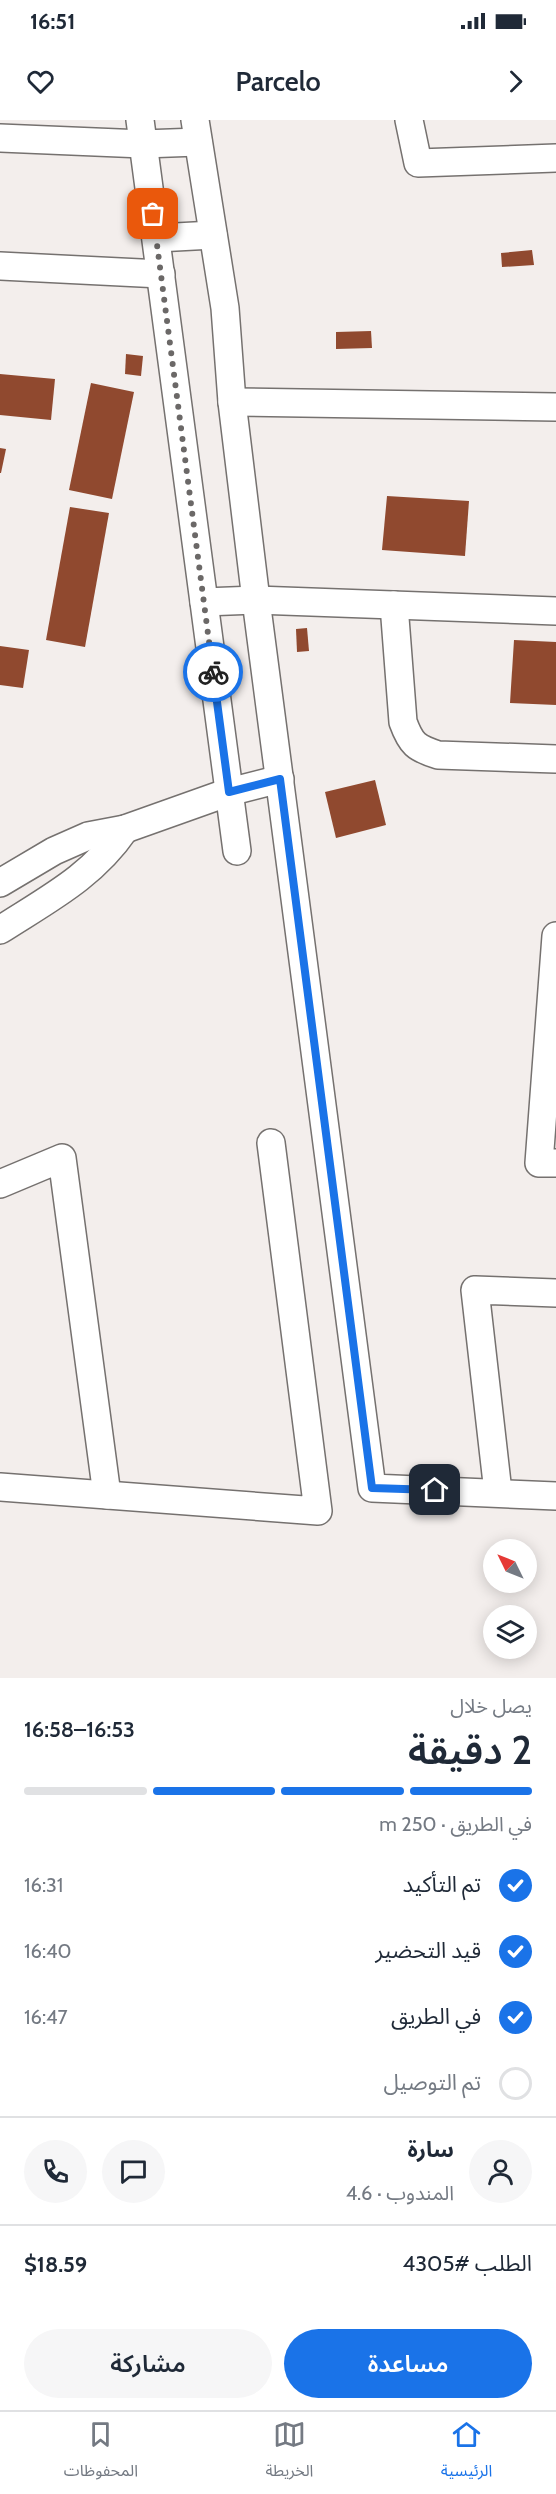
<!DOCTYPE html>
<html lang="ar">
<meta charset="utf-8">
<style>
:root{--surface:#fff;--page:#f6f6f7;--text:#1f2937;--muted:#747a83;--line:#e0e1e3;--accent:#1a73e8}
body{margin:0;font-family:Cabin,"Noto Sans Arabic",sans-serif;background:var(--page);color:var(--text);direction:rtl;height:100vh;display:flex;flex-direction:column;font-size:22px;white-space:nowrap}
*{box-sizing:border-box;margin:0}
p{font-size:20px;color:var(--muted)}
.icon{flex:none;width:33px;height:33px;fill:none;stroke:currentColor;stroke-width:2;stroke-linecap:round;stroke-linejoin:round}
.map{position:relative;height:1558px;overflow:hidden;direction:ltr}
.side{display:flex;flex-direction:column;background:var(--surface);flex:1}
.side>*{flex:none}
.needle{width:39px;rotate:313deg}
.controls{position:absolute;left:483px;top:1419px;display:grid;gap:12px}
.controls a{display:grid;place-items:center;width:54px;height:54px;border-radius:50%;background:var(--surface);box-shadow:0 3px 15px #0003;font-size:30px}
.pin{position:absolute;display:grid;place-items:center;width:51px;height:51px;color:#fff;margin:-26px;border-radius:12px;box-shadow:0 3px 9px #0006}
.courier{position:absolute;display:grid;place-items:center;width:60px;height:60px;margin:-30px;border:4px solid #1a73e8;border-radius:50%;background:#fff;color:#222;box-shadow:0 2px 8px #0007}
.head em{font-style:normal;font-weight:600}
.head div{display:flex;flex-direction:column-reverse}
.head{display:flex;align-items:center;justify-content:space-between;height:102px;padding:0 24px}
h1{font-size:39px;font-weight:600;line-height:45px}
.bar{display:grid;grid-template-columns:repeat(4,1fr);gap:9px 6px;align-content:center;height:72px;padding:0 24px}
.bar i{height:8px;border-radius:4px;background:var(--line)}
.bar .selected{background:var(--accent)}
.bar p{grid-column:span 4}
.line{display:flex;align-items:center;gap:15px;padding:0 24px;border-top:2px solid var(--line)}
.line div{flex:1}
.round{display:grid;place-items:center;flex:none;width:63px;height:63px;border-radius:32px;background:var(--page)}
ol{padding:0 24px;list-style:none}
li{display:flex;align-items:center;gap:18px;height:66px}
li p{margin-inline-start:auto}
li .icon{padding:6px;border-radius:50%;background:var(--accent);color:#fff;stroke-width:4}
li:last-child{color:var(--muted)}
li i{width:33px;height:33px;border:3px solid var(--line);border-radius:50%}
.action{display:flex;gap:12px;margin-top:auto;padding:12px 24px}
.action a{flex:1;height:69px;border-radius:36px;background:var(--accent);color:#fff;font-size:24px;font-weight:600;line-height:69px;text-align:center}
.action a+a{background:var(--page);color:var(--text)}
.status{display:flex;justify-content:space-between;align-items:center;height:42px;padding:0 30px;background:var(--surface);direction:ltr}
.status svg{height:16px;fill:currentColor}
header{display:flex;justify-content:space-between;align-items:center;height:78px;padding:0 24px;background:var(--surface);font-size:27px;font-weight:600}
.tabs{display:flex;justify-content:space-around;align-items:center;height:84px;border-top:2px solid var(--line);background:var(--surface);font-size:16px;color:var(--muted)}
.tabs a{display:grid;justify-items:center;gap:3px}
.tabs .selected{color:var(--accent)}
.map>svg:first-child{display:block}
.building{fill:#90492f}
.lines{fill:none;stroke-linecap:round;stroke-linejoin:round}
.minor-casing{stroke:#75716f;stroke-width:30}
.minor{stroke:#fff;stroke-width:27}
.done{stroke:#6b6867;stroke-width:6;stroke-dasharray:0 10.8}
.route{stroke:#1a73e8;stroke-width:8}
</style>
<div class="status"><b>16:51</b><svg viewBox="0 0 49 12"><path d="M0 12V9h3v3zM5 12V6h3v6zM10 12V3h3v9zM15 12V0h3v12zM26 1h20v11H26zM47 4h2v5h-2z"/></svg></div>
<header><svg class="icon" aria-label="forward" viewBox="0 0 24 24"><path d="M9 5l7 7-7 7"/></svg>Parcelo<svg class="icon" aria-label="heart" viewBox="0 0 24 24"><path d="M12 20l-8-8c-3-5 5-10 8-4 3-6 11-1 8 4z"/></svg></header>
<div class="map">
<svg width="556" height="1558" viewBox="0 0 556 1558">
<rect width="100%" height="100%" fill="#f3eeec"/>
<g class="building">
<path d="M532 130 534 145 502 147 501 133Z"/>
<path d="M371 211 372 228 336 229V212Z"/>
<path d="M126 234 143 236 141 256 125 254Z"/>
<path d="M0 254 55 259 51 300 0 295Z"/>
<path d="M91 263 134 272 112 379 69 370Z"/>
<path d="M0 328 6 329 1 353H0Z"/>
<path d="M387 376 469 381 465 436 382 430Z"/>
<path d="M70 387 109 393 85 527 46 520Z"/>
<path d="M307 508 309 531 297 532 296 509Z"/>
<path d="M514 520 556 522V585L510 583Z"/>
<path d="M0 526 29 530 23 568 0 565Z"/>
<path d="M375 660 386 705 336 718 325 672Z"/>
</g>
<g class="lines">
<g class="minor-casing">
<g id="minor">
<path d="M140 0 237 731"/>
<path d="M195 0 225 188 232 282 256 480 372 1368 556 1376"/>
<path d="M409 0 418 43 556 38"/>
<path d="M0 18 143 24 198 22"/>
<path d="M157 118 213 115"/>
<path d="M0 146 161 154"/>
<path d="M232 282 556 287"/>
<path d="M204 482 256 480 556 491"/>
<path d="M394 485 403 602C411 624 416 628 438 635L556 639"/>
<path d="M0 763 54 731 88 716 125 709 229 672 280 659"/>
<path d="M0 810C48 779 92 757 125 709"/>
<path d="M556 816 539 1043H556"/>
<path d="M0 1064 62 1038 107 1375"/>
<path d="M0 1367 318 1391 271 1023"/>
<path d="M498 1372 475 1170 556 1173"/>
</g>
</g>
<use href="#minor" class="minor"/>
</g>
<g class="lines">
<path class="done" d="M153 94 213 552"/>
<path class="route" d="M213 552 229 672 280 659 372 1368 435 1370"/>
</g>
</svg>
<div class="controls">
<a><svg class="needle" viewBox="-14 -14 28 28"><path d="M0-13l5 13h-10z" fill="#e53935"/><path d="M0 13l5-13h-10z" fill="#747a83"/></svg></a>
<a><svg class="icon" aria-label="layers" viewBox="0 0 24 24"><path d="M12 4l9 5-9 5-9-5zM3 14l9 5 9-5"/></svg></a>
</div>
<div class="pin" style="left:153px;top:94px;background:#ea580c"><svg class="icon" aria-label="bag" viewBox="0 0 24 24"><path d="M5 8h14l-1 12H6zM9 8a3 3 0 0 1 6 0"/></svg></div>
<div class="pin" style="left:435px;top:1370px;background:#1f2937"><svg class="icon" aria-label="home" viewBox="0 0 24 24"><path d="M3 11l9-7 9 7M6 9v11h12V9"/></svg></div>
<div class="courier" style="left:213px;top:552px"><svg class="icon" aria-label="bike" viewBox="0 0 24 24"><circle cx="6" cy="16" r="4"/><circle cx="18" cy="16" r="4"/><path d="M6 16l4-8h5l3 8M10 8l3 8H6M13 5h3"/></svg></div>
</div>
<section class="side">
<div class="head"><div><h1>2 دقيقة</h1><p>يصل خلال</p></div><em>16:53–16:58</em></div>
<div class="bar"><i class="selected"></i><i class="selected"></i><i class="selected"></i><i></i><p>في الطريق · 250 m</p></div>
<ol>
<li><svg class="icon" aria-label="check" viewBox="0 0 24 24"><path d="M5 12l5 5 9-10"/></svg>تم التأكيد<p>16:31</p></li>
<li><svg class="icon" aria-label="check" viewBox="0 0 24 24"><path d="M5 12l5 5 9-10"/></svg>قيد التحضير<p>16:40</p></li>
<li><svg class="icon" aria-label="check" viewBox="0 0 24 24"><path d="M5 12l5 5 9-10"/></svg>في الطريق<p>16:47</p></li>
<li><i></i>تم التوصيل</li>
</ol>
<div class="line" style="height:108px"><a class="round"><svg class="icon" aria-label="person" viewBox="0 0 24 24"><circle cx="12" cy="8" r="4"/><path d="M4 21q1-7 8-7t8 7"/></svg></a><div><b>سارة</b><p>المندوب · 4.6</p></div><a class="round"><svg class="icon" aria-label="chat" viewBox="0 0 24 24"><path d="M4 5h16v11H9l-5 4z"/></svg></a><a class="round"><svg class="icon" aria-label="phone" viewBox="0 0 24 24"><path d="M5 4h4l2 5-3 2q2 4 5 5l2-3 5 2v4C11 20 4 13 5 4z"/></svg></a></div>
<div class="line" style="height:78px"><div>الطلب #4305</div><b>$18.59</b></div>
<div class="action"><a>مساعدة</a><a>مشاركة</a></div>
</section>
<nav class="tabs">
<a class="selected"><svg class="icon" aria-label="home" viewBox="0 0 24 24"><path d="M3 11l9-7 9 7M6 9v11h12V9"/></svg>الرئيسية</a>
<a><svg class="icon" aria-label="map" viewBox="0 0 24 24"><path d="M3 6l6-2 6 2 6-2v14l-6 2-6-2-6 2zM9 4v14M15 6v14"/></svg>الخريطة</a>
<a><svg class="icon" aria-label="saved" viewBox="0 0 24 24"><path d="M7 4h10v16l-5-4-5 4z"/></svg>المحفوظات</a>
</nav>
